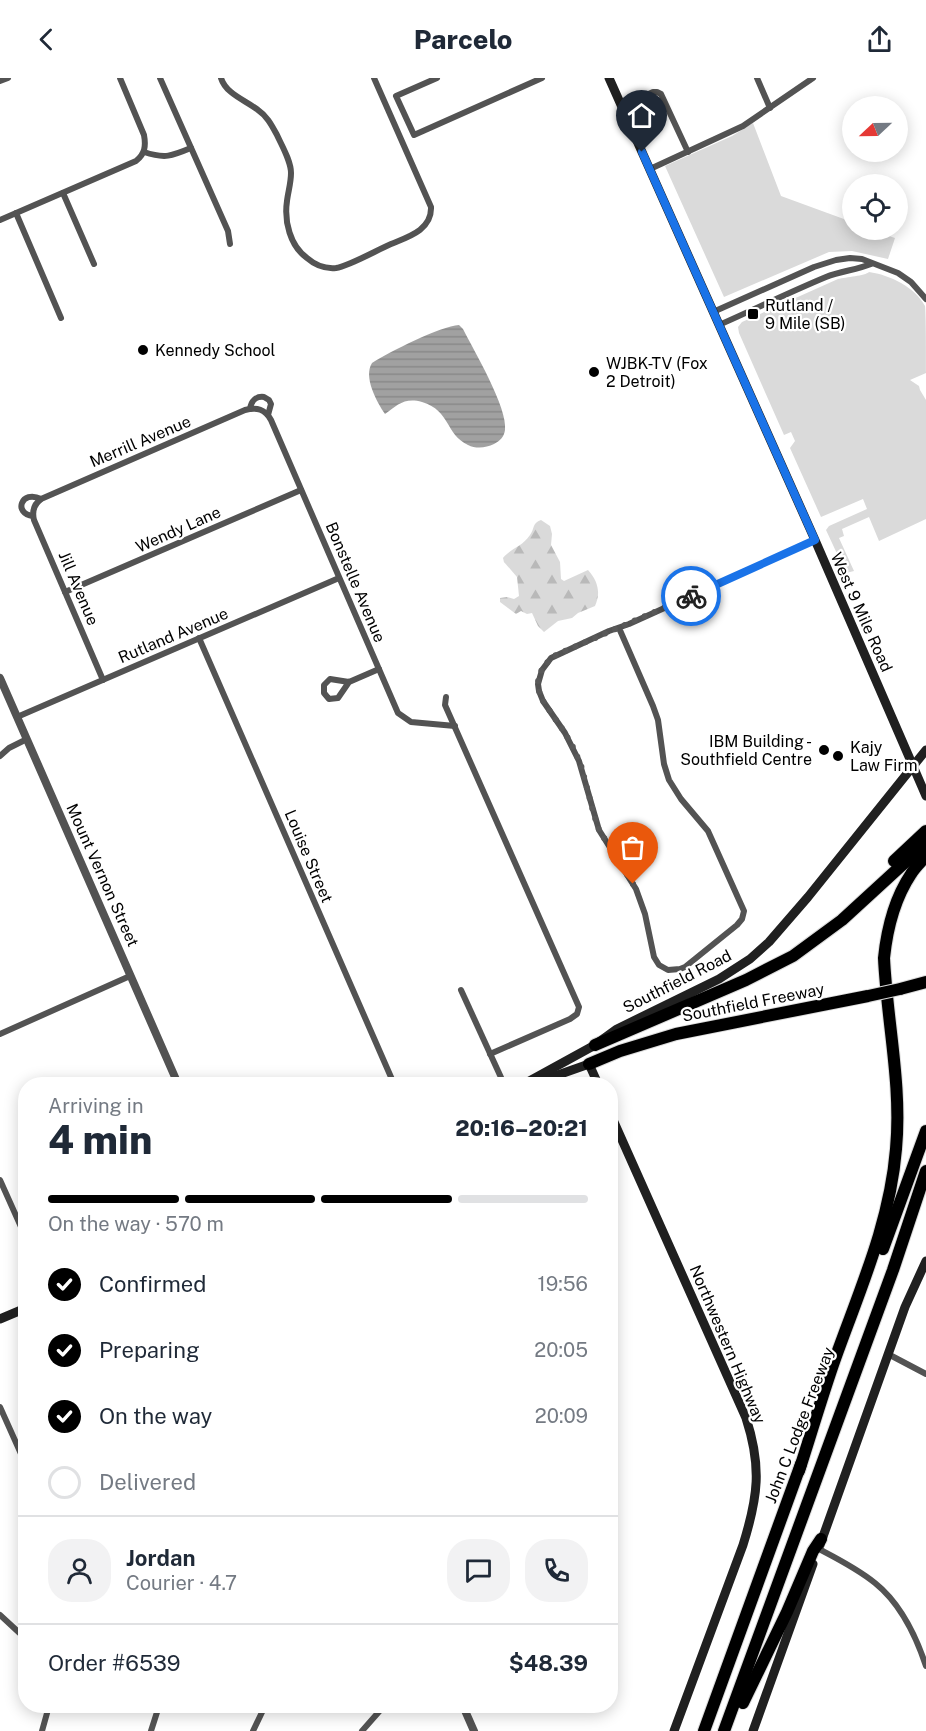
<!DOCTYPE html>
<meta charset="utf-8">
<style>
:root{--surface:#fff;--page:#f2f2f3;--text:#1f2937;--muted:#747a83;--line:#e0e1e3;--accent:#000}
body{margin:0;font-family:"Public Sans",sans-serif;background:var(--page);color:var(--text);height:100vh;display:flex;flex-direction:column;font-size:22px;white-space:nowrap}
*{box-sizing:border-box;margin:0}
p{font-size:20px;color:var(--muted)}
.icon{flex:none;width:33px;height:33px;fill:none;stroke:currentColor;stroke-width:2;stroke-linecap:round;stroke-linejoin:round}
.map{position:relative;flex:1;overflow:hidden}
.drawer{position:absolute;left:18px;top:999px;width:600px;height:636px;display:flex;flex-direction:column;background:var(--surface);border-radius:24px;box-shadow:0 3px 15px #0003}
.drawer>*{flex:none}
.needle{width:39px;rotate:248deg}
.buttons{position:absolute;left:842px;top:18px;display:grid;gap:12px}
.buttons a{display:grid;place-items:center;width:66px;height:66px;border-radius:50%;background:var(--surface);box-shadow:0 3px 15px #0003;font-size:30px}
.pin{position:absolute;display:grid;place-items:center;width:51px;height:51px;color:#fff;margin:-62px -26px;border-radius:50% 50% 50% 0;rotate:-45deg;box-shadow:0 0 6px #0007}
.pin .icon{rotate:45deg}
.courier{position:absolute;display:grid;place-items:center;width:60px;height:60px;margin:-30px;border:4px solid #1a73e8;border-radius:50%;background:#fff;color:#222;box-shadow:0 2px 8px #0007}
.head em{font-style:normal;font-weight:800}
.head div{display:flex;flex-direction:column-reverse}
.head{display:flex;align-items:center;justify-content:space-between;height:102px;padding:0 30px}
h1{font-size:39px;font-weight:800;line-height:45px}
.bar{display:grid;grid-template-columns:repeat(4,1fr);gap:9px 6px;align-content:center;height:72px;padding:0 30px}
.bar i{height:8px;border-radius:4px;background:var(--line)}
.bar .current{background:var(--accent)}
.bar p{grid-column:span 4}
.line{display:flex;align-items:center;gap:15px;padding:0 30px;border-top:2px solid var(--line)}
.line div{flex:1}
.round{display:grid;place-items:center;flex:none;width:63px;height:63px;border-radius:24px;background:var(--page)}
ol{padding:0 30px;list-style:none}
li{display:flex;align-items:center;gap:18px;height:66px}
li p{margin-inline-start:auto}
li .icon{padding:6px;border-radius:50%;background:var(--accent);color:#fff;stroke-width:4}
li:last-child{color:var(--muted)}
li i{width:33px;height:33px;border:3px solid var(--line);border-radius:50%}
header{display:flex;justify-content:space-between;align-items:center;height:78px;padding:0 30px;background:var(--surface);font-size:27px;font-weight:800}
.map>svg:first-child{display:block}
.grass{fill:#dadada}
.forest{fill:url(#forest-firs)}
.water{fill:url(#water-rules)}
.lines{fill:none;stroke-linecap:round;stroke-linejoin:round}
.motorway-casing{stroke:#dbdbdb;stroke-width:14}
.minor{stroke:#535353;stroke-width:6}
.tertiary{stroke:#535353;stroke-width:8}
.secondary{stroke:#202020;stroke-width:9}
.motorway{stroke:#000;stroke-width:12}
.motorway-bridge-casing{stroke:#dbdbdb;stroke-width:14;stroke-linecap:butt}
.motorway-bridge{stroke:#000;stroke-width:12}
.done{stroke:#595959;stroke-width:6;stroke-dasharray:0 10.8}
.route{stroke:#1a73e8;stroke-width:8}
.poi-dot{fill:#000;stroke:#fff;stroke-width:2}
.labels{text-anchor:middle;stroke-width:4.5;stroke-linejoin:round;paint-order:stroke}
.poi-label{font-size:16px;fill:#000;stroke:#fff;text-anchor:start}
.street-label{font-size:16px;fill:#000;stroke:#fff}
</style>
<header><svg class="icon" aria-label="back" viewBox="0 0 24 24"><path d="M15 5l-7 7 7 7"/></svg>Parcelo<svg class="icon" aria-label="share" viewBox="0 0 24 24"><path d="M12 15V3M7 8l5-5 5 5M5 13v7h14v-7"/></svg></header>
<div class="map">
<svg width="926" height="1653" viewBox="0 0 926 1653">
<defs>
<pattern id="forest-firs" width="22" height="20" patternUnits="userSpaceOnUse" patternTransform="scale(1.5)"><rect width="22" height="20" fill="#dadada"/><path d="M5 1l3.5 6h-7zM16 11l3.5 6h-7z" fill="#b9b9b9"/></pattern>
<pattern id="water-rules" width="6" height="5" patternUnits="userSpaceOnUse" patternTransform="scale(1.5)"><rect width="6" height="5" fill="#a1a1a1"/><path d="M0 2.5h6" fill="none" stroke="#898989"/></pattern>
</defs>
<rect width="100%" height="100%" fill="#fff"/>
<g class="grass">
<path d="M753 45 781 118 852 144V152H871L895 160 888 181 852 173 829 174 724 219 665 88 732 58Z"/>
<path d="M869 194C890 197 915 209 925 228 926 234 926 284 926 295L910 302 919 308 920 312 926 322V441L879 463 869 439 842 451 844 458 839 460 854 493 846 495 826 452 829 448 867 431 863 421 821 439 790 370 795 363 791 354 784 357 739 255 738 249 742 244 838 201C846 199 865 198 869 194Z"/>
</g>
<path class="forest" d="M541 442 550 448 552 456 551 467 560 484 561 501 564 503 588 492C598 503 601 515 595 528L578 535 572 540 558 543 544 554 538 548 532 535 527 536 521 533 516 536 500 524V520L507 519 514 521 519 518 517 499 504 484 503 480C511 470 522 469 530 457 535 450 532 445 541 442Z"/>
<path class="water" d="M459 247 463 251C474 273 508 330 505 352 504 359 500 363 494 366 486 370 476 371 468 367 445 356 451 333 422 324 405 319 397 327 385 336 377 324 363 299 372 285 389 274 441 248 459 247Z"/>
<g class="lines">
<g class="motorway-casing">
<g id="motorway">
<path d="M894 783 926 753"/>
<path d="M900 911 926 904"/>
<path d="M595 967 746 902 793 878 842 842 926 765"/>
<path d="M589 986 620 973 676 956 868 918"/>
<path d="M883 1171 926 1053"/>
<path d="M799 1393C811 1356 822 1318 835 1281 860 1211 890 1145 896 1071 902 1007 887 944 884 880 887 851 895 820 911 796 915 789 921 784 926 778"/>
<path d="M743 1625 787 1534 813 1473 821 1461"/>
<path d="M704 1653 801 1386"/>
<path d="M724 1653 893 1192 926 1093"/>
</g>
</g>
<g class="minor">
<path d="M160 0 228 153 230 166"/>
<path d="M221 0C226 16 245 22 258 32 267 38 272 48 277 57 282 68 291 83 291 95 291 105 288 114 287 123 284 143 290 168 307 180 315 187 325 191 336 190 349 188 377 172 391 166 408 159 432 152 431 129L374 0"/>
<path d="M437 0 396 18 414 57 542 0"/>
<path d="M757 0 770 30"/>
<path d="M0 3 8 0"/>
<path d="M622 28 653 14H657L661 16 688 74"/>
<path d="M144 74C165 81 172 78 191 70"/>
<path d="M650 91 743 48 813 0"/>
<path d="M63 115 94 186"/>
<path d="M16 135 61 240"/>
<path d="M0 142 136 83C145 76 146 68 144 57L120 0"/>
<path d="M713 234 814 189 836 182 850 180 862 181 898 195 911 204 926 221"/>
<path d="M719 247C755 231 790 214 826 199 841 193 856 192 871 186"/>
<path d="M250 331C251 323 256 318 264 319L269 322 271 326 268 337"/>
<path d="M33 438C13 436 21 411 41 421"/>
<path d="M65 514 301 412"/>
<path d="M619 550 653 628 658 642 664 686 669 702 681 721 708 753 744 833 742 841 737 847 685 889 680 891 668 892 659 887 654 879 645 836 636 811 599 752 579 683 565 655 543 623 539 613 538 606 542 592 551 580 609 553 629 546 815 462"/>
<path d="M199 560 394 1006"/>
<path d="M103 602 34 442C32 434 33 427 41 421L245 332C257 329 265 331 271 342L398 635 411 644 455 648"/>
<path d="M349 604 338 620 329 621 324 615V607L330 601 349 604 379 591"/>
<path d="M446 619 445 627 579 929 577 936 570 941 490 976"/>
<path d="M17 639 339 500"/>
<path d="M0 678 9 670 27 661"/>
<path d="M461 912 504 1006"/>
<path d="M0 956 130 898"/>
<path d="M0 1102 26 1160"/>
<path d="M888 1276 926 1296"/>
<path d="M0 1329 26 1387"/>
<path d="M819 1471C838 1481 858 1491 875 1505 900 1525 916 1558 926 1588"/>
<path d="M0 1537 26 1561"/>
<path d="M42 1653 49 1628"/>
<path d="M151 1653 159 1628"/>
<path d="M253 1653 265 1628"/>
<path d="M362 1653 384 1628"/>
</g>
<g class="tertiary">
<path d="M0 600 178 1006"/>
<path d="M463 1628 474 1653"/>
</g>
<g class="secondary">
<path d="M609 0 815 462 926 718"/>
<path d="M538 1004 589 986 598 1006"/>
<path d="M524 1006 595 967 617 951 719 901 750 881 769 864 808 819 926 672"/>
<path d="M610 1035 746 1340C762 1389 758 1419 743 1467L674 1653"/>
<path d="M0 1241 26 1230"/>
<path d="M820 1467 905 1229 926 1183"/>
<path d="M753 1653 813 1486"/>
</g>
<use href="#motorway" class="motorway"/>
<g class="motorway-bridge-casing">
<path id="motorway-bridge" d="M868 918 900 911"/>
</g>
<use href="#motorway-bridge" class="motorway-bridge"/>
</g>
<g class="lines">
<path class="done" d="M633 806 599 752 594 737 581 687 574 671 565 655 543 623 539 613 538 602 543 588 556 577 691 518"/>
<path class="route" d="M642 74 815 462 691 518"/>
</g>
<g class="poi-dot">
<rect x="747" y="230" width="12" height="12" rx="3"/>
<circle cx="143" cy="272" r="6"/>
<circle cx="594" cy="294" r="6"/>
<circle cx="824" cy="672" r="6"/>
<circle cx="838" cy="678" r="6"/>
</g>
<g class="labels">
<g class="poi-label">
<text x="765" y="233">Rutland /<tspan x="765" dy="18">9 Mile (SB)</tspan></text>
<text x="155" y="278">Kennedy School</text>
<text x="606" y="291">WJBK-TV (Fox<tspan x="606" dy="18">2 Detroit)</tspan></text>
<text x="812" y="669" text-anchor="end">IBM Building -<tspan x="812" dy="18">Southfield Centre</tspan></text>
<text x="850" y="675">Kajy<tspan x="850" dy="18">Law Firm</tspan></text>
</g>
<g class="street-label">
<text transform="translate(140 363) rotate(-23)" y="6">Merrill Avenue</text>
<text transform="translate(178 451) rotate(-24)" y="6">Wendy Lane</text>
<text transform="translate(356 504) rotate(67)" y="6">Bonstelle Avenue</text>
<text transform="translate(79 510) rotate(67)" y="6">Jill Avenue</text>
<text transform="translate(862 534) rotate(66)" y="6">West 9 Mile Road</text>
<text transform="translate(173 557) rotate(-23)" y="6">Rutland Avenue</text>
<text transform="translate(309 778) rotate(67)" y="6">Louise Street</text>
<text transform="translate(103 797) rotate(66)" y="6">Mount Vernon Street</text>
<text transform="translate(677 903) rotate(-27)" y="6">Southfield Road</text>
<text transform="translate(753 924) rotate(-11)" y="6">Southfield Freeway</text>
<text transform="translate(728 1266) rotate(67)" y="6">Northwestern Highway</text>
<text transform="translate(799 1347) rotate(-69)" y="6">John C Lodge Freeway</text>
</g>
</g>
</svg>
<div class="buttons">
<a><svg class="needle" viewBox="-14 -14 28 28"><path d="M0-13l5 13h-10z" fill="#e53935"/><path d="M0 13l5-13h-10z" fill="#747a83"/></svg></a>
<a><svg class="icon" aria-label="locate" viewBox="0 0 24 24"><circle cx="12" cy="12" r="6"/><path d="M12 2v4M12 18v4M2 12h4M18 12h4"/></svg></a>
</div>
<div class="pin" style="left:633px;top:806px;background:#ea580c"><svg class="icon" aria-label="bag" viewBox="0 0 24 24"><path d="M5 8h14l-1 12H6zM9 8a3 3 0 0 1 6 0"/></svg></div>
<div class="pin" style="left:642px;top:74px;background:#1f2937"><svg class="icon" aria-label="home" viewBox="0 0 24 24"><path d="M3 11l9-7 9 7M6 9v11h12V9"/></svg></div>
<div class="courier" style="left:691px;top:518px"><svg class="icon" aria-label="bike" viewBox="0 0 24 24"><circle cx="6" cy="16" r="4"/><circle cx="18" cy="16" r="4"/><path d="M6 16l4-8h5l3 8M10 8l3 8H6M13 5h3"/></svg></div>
<section class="drawer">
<div class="head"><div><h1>4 min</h1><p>Arriving in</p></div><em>20:16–20:21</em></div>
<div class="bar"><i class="current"></i><i class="current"></i><i class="current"></i><i></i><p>On the way · 570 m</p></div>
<ol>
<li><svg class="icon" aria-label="check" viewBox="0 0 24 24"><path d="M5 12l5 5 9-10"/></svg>Confirmed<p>19:56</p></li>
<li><svg class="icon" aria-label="check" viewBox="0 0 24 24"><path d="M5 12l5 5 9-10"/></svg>Preparing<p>20:05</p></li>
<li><svg class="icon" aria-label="check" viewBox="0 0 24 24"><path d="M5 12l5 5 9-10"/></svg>On the way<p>20:09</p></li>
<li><i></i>Delivered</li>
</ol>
<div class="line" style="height:108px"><a class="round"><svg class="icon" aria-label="person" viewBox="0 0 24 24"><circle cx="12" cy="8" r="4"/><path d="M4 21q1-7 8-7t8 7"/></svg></a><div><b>Jordan</b><p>Courier · 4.7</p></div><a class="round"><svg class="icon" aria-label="chat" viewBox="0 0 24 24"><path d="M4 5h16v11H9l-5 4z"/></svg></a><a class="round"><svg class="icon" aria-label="phone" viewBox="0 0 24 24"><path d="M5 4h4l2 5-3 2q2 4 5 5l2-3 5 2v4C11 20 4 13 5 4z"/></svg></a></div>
<div class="line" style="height:78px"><div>Order #6539</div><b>$48.39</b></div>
</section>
</div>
